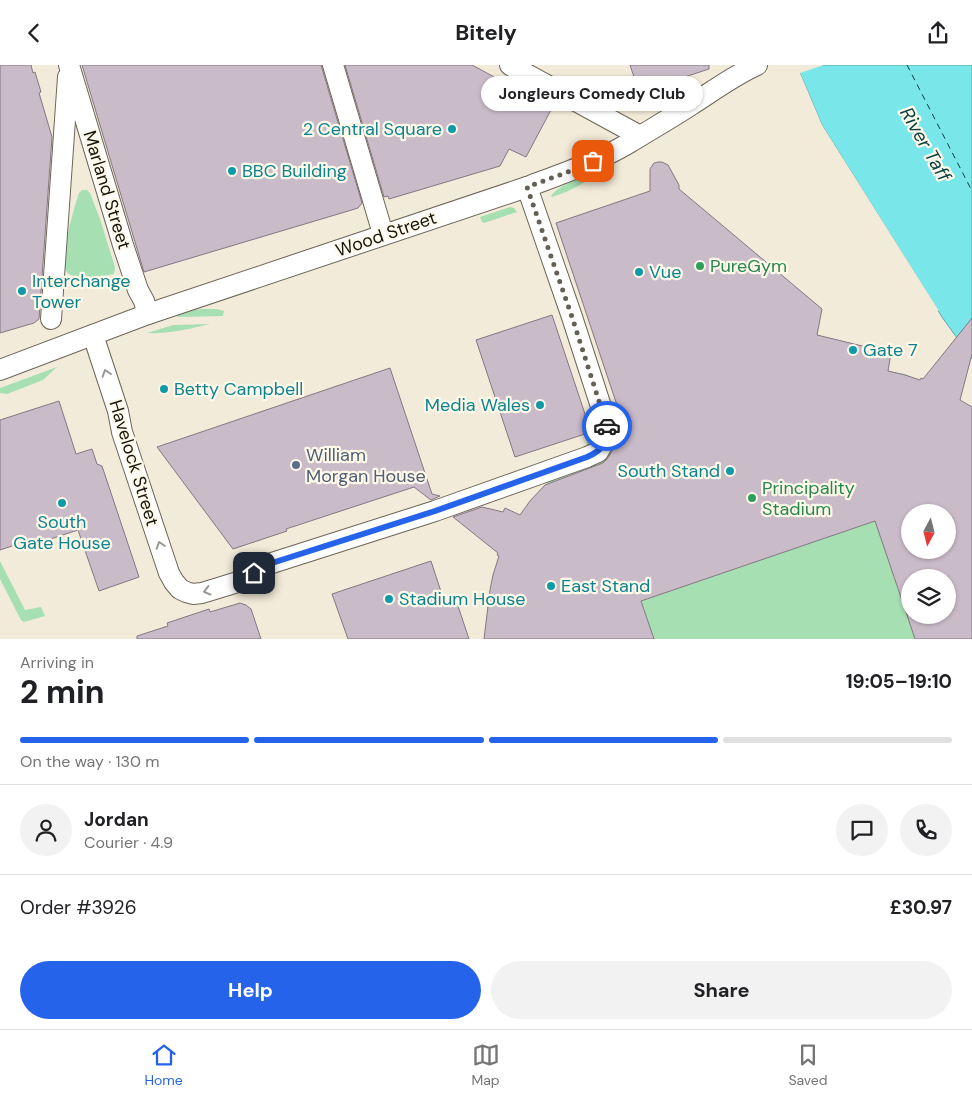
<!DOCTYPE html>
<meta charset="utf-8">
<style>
:root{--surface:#fff;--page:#f2f2f2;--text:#202124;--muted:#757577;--line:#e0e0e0;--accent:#2563eb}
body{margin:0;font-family:"DM Sans",sans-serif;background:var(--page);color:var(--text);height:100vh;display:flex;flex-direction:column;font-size:19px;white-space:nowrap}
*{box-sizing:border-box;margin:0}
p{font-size:16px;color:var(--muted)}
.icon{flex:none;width:28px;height:28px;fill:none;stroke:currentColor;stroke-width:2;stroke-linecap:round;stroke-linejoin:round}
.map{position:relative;height:574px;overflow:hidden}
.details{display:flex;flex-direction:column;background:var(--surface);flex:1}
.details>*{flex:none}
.needle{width:32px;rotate:187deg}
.controls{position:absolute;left:901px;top:439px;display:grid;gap:10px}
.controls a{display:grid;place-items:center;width:55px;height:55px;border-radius:50%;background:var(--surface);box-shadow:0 1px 4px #0004;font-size:25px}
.pin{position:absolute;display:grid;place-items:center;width:42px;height:42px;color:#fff;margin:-21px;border-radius:10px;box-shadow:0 2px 8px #0006}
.courier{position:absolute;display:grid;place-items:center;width:50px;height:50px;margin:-25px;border:4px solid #2563eb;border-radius:50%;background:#fff;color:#222;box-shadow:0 1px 6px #0007}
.bubble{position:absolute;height:35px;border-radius:18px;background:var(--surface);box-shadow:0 1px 4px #0004;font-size:16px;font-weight:700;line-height:35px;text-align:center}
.headline em{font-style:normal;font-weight:700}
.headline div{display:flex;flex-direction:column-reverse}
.headline{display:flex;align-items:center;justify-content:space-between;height:85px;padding:0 20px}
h1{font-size:32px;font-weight:700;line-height:38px}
.bar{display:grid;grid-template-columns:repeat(4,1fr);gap:8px 5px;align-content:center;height:60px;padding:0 20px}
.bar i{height:6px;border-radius:4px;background:var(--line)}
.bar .active{background:var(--accent)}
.bar p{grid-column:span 4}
.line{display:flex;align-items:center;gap:12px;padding:0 20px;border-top:1px solid var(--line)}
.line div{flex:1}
.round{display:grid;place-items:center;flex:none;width:52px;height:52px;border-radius:26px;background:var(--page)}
.primary-button{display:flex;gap:10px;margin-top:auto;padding:10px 20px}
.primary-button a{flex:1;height:58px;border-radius:30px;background:var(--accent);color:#fff;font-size:20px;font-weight:700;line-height:58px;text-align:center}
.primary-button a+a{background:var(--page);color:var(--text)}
header{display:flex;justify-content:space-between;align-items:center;height:65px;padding:0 20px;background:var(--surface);font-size:22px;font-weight:700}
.tabs{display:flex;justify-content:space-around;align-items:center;height:70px;border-top:1px solid var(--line);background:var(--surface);font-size:14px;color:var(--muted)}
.tabs a{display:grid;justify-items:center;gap:2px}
.tabs .active{color:var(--accent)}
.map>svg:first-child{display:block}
.green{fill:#a6dfb2;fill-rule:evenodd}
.water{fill:#79e6ea;stroke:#5ca7a8}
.pier{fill:#f3ebd9}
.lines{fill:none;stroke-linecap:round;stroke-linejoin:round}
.ferry{stroke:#093e40;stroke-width:1;stroke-dasharray:6 5;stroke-linecap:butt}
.building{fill:#cabbc8;stroke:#857783;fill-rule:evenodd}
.minor-casing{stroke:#6c6657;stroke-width:22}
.minor{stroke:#fff;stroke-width:20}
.oneway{stroke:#979693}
.done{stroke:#646056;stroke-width:5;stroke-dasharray:0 9}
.route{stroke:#2563eb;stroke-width:6}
.culture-dot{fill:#0f9aa8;stroke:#fff9ea;stroke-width:2}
.leisure-dot{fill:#2e9e5b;stroke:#fff9ea;stroke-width:2}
.service-dot{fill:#5c6f8a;stroke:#fff9ea;stroke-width:2}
.labels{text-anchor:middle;stroke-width:4.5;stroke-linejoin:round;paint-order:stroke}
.culture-label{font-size:18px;fill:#0d838f;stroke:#fff9ea;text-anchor:start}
.street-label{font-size:18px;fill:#17150f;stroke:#fff9ea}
.leisure-label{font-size:18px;fill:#27864d;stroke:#fff9ea;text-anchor:start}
.service-label{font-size:18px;fill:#4e5e75;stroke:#fff9ea;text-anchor:start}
.water-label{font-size:19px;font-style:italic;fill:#093e40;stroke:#fff9ea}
</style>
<header><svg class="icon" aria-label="back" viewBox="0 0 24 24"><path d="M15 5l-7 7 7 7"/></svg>Bitely<svg class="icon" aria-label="share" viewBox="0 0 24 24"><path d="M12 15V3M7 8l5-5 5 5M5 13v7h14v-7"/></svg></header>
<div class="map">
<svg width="972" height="574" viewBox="0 0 972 574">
<rect width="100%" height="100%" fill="#f3ebd9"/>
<g class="green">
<path d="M603 105 580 120 566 127 552 132 551 131C560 118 588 111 603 105Z"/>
<path d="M82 125H87L90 128 100 154 115 202 114 209C105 211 77 214 69 209 56 201 75 140 79 128Z"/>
<path d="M510 142 514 143 517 147 484 158 482 157 480 152Z"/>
<path d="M202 244H217L224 246 223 251 179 252 175 250 190 245Z"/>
<path d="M210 259C189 264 169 269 147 268L173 260Z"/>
<path d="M57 302 43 315 7 329 0 328V323Z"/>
<path d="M883 305 905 309 941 325 972 574H489L488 558 516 457 530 436 552 413 588 386 585 369 591 384 622 372ZM910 448H948V485H910ZM910 512H948V550H910Z"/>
<path d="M0 496 25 545 41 542 45 551 24 557 21 555 0 514Z"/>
</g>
<path class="water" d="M789 0H972V294L942 252 822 60 800 8Z"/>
<path class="pier" d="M786 0H824L800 8 822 60 939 246 935 245 820 62 799 11H796Z"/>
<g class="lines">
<path class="ferry" d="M907 0 972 126"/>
</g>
<g class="building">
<path d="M0 0H31L33 8 35 7 41 27 39 28 52 72 39 254 34 258 0 268Z"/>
<path d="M82 0H321L362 138 358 143 355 144 144 207Z"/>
<path d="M345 0H472L552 43 526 92 509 84 500 101 389 134 388 131 384 132Z"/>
<path d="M630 0H709V4L639 27Z"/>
<path d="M658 97H662L668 100 679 120V124L822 244 817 270 891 288 888 306 905 310 920 315 921 313 923 314 972 253V289L960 335 972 342V574H915L907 550H948V512H910V549L907 550 875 456 641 536 654 574H484L490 525 493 510 499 491 497 490 498 488 453 452 482 442 503 447 505 443 520 450 530 436 545 420 603 398 608 393 616 379 618 373 627 370 556 158 650 126V104L654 98ZM910 448H948V485H910Z"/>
<path d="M552 250 591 367 515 392 476 275Z"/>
<path d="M390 303 432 429 440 431 431 435 414 422 286 464 287 466 233 484 157 382Z"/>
<path d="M59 336 76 389 92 384 97 399 102 401 139 512 99 526 78 465 29 481 24 477 0 485V355Z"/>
<path d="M431 496 446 542 457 538 469 574H348L332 529Z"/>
<path d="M240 538 246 540 251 544 261 574H137V571L168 561 167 558 209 544 210 547Z"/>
</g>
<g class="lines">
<g class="minor-casing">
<g id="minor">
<path d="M69 0 123 180 138 225 144 236 148 249"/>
<path d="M333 0 383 169"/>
<path d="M510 0 640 71"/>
<path d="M51 254 68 12"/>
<path d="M93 270 118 346 122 367 169 508 174 517 180 524 186 527 193 529 202 528 241 516 272 498 435 446 587 392 598 387 606 373 607 360 572 252 527 122"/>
<path d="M0 305 148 249 527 122C561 109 597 97 629 78 650 65 671 53 691 40 713 26 733 11 757 0"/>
</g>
</g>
<use href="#minor" class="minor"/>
</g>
<defs><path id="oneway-chevron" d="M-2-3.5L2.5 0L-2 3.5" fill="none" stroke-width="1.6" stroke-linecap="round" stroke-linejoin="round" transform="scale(1.25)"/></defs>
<g class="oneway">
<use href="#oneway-chevron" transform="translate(106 308) rotate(-108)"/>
<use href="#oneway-chevron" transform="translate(160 480) rotate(-108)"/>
<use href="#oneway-chevron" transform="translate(207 526) rotate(166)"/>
</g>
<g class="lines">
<path class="done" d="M593 96 576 104 527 122 572 252 607 361"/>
<path class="route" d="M254 508 272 498 435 446 587 392C603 385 606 379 607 361"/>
</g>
<g class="culture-dot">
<circle cx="452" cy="64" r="5"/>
<circle cx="232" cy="106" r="5"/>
<circle cx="639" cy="207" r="5"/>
<circle cx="22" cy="226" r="5"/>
<circle cx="853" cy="285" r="5"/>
<circle cx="164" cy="324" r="5"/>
<circle cx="540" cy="340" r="5"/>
<circle cx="730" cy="406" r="5"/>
<circle cx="62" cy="438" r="5"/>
<circle cx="551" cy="521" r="5"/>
<circle cx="389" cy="534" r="5"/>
</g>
<g class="leisure-dot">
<circle cx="700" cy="201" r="5"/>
<circle cx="752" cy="433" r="5"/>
</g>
<circle class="service-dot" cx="296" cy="400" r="5"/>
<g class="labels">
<g class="culture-label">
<text x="442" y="70" text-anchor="end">2 Central Square</text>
<text x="242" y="112">BBC Building</text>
<text x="649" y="213">Vue</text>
<text x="32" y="222">Interchange<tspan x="32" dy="21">Tower</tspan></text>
<text x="863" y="291">Gate 7</text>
<text x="174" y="330">Betty Campbell</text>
<text x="530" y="346" text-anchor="end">Media Wales</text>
<text x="720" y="412" text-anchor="end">South Stand</text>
<text x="62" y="463" text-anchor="middle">South<tspan x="62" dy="21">Gate House</tspan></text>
<text x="561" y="527">East Stand</text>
<text x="399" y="540">Stadium House</text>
</g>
<g class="street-label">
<text transform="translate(107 125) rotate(73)" y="6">Marland Street</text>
<text transform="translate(386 169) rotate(-19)" y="6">Wood Street</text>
<text transform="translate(134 398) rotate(73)" y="6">Havelock Street</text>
</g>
<g class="leisure-label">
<text x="710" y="207">PureGym</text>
<text x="762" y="429">Principality<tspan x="762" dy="21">Stadium</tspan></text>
</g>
<g class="service-label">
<text x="306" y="396">William<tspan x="306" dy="21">Morgan House</tspan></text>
</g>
<g class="water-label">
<text transform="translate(926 79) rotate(60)" y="7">River Taff</text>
</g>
</g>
</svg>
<div class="controls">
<a><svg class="needle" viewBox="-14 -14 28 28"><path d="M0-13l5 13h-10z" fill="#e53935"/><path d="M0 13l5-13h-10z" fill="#757577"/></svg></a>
<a><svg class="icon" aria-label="layers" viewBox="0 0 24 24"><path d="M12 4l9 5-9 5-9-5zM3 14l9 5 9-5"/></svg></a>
</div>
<div class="pin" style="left:593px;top:96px;background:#ea580c"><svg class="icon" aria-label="bag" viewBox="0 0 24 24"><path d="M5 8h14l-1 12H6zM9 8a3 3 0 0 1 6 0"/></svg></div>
<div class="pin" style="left:254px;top:508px;background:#1f2937"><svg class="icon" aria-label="home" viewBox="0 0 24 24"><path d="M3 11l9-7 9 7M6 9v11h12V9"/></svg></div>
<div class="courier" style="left:607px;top:361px"><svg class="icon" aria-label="car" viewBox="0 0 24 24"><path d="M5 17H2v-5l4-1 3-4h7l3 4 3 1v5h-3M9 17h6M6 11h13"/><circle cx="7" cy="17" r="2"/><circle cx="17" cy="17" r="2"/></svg></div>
<div class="bubble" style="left:481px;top:11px;width:222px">Jongleurs Comedy Club</div>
</div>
<section class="details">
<div class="headline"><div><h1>2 min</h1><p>Arriving in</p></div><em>19:05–19:10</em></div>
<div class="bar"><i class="active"></i><i class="active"></i><i class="active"></i><i></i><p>On the way · 130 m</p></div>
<div class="line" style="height:90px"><a class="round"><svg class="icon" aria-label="person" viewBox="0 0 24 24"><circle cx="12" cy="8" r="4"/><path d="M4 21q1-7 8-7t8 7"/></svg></a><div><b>Jordan</b><p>Courier · 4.9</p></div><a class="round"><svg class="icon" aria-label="chat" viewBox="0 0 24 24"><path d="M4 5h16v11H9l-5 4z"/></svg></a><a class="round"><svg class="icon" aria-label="phone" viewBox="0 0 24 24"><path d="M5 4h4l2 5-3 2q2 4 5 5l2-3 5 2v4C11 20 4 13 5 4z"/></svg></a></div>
<div class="line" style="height:65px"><div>Order #3926</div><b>£30.97</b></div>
<div class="primary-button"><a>Help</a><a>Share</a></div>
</section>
<nav class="tabs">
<a class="active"><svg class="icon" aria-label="home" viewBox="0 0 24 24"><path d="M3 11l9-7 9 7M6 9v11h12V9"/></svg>Home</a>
<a><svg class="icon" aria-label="map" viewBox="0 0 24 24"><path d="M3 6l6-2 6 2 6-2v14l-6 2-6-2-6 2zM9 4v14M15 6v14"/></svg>Map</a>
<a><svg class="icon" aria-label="saved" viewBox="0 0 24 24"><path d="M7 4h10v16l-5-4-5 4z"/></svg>Saved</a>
</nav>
